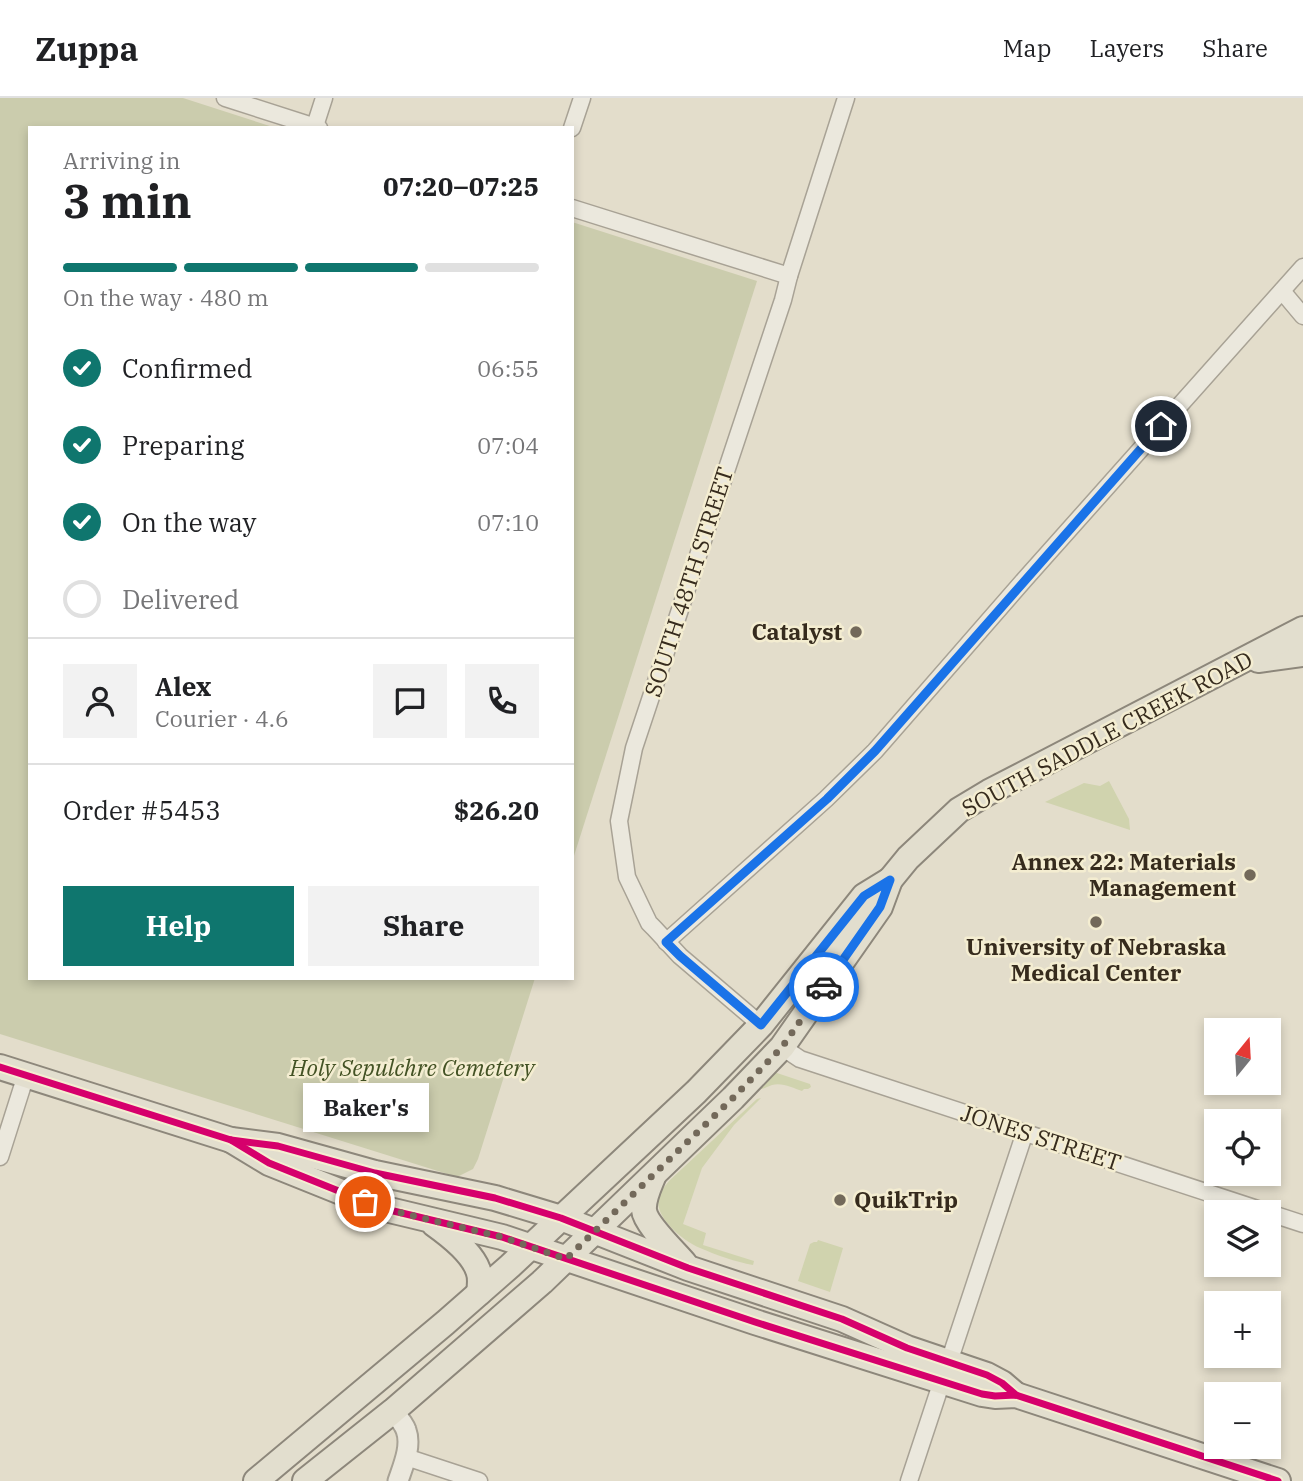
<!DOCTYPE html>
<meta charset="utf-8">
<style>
:root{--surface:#fff;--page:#f2f2f2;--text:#202124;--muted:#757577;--line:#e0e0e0;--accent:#0f766e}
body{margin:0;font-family:"IBM Plex Serif",serif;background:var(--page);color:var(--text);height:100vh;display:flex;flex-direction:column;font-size:26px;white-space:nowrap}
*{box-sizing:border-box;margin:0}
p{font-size:23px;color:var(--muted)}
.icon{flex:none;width:38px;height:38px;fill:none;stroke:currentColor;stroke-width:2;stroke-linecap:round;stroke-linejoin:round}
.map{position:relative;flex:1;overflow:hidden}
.sheet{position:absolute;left:28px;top:28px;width:546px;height:854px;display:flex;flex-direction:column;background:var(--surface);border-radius:0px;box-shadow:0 4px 10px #0003}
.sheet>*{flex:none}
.needle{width:46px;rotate:18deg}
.buttons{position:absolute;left:1204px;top:920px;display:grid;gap:14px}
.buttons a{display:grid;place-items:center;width:77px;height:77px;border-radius:0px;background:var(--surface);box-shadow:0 4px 10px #0003;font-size:35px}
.pin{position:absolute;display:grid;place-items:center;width:60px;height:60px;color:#fff;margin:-30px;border:4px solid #fff;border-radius:50%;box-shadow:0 2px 7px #0007}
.courier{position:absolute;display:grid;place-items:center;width:70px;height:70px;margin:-35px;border:5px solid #1a73e8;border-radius:50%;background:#fff;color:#222;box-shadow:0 2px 9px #0007}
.bubble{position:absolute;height:49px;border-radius:0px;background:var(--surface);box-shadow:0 4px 10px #0003;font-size:23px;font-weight:700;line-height:49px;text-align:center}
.summary em{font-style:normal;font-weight:700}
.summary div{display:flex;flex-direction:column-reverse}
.summary{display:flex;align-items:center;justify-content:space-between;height:119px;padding:0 35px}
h1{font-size:46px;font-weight:700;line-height:52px}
.bar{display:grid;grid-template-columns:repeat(4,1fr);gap:10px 7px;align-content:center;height:84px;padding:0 35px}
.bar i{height:9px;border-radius:5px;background:var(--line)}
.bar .selected{background:var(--accent)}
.bar p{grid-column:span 4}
.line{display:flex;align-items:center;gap:18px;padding:0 35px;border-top:2px solid var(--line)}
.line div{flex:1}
.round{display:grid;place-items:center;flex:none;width:74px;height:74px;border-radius:0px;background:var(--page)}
ol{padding:0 35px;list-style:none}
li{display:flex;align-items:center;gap:21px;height:77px}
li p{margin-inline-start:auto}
li .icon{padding:7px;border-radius:50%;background:var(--accent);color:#fff;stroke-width:4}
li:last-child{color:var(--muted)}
li i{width:38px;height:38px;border:4px solid var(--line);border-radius:50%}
.primary-button{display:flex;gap:14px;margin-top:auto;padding:14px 35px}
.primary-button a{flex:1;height:80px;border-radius:0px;background:var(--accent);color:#fff;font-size:28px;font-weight:700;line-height:80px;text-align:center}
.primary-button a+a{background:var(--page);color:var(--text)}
header{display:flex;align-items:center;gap:42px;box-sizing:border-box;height:98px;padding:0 35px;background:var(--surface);border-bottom:2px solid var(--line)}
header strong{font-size:33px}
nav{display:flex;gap:38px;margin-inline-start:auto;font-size:24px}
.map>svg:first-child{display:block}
.green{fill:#d0d3ae}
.cemetery{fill:#cbccad}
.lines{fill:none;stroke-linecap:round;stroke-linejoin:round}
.minor-casing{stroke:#a8a295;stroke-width:19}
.tertiary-casing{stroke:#a8a295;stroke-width:23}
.primary-casing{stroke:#8d877b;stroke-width:28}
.minor{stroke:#ebe8dd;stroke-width:16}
.tertiary{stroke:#ebe8dd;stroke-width:19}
.primary{stroke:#e2dece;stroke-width:24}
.cycleway-casing{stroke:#f4edd1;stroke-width:11}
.cycleway{stroke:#d6006c;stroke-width:7}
.done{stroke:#73695a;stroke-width:7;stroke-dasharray:0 12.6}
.route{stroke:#1a73e8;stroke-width:9}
.poi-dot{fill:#73695a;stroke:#f4edd1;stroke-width:2.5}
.labels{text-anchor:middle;stroke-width:5;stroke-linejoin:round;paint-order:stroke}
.street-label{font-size:23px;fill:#362b1d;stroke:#f4edd1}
.poi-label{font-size:23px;font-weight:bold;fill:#362b1d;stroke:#f4edd1;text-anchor:end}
.park-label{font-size:23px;font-style:italic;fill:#435224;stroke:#f4edd1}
</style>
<header>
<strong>Zuppa</strong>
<nav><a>Map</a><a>Layers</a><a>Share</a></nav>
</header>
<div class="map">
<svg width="1303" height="1383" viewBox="0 0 1303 1383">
<rect width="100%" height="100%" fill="#e3ddcb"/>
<g class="green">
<path d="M1109 683 1129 721 1130 732 1045 704 1084 685 1100 688Z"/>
<path d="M774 974 810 986 811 989 808 991H804L802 993C793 990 782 984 772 987 765 990 763 991 756 992Z"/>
<path d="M761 1000 734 1027 702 1070 683 1126 706 1135 703 1147 754 1163 753 1167C736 1164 716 1157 700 1150 683 1143 652 1118 659 1097 661 1092 666 1087 669 1083L757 1001Z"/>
<path d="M818 1142 843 1150 830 1194 798 1183 810 1146 814 1144H817Z"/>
</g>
<g class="cemetery">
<path d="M0 0H183L276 30H30V880H535L478 1061 473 1071 457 1079 0 936Z"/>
<path d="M572 124 757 183 572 764Z"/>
</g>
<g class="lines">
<g class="minor-casing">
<g id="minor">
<path d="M225 0 319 30"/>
<path d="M315 28 324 0"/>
<path d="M572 30 582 0"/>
<path d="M572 110 789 178"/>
<path d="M1282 193 1303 218"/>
<path d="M666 844 826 701 875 653 1025 481 1303 169"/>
<path d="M761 927 680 858 654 830 649 825 627 779 619 723 634 650 783 202 789 178 846 0"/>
<path d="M782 949 800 961 1303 1126"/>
<path d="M0 1059 26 977"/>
<path d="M949 1264 1025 1034"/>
<path d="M406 1359 479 1383"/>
<path d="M909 1383 942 1283"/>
</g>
</g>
<g class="tertiary-casing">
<path id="tertiary" d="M393 1313C398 1319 404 1326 406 1332 412 1348 403 1368 398 1383"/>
</g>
<g class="primary-casing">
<g id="primary">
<path d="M1258 562 1303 556"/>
<path d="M0 969 231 1042 278 1048 375 1075 495 1100 561 1120 688 1170 842 1221 907 1250 987 1277 1002 1285 1016 1297"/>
<path d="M231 1042 269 1065 381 1110 502 1139 755 1224 982 1296 995 1298 1016 1297 1278 1383"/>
<path d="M653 1079C649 1089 643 1101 644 1112 645 1126 676 1155 685 1166"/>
<path d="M434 1126C448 1136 472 1155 478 1172 481 1179 480 1188 479 1195"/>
<path d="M256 1383 445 1225 510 1168 696 994 761 927 864 798 890 782"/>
<path d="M305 1383 393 1313 542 1184 733 1000 782 949 880 809 890 782 908 760 959 712 989 694 1303 531"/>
</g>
</g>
<use href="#minor" class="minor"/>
<use href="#tertiary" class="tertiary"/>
<use href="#primary" class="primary"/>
<g class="cycleway-casing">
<g id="cycleway">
<path d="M0 969 231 1042 278 1048 375 1075 495 1100 561 1120 688 1170 842 1221 907 1250 987 1277 1002 1285 1016 1297"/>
<path d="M231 1042 269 1065 381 1110 502 1139 755 1224 982 1296 995 1298 1016 1297 1278 1383"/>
</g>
</g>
<use href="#cycleway" class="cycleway"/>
</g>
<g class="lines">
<path class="done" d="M365 1104 381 1110 502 1139 566 1161 733 1000 782 949 824 889"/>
<path class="route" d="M824 889 880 809 890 782 864 798 761 927 680 858 666 844 827 701 875 653 1161 328"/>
</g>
<g class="poi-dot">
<circle cx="856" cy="534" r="7"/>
<circle cx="1250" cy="777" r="7"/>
<circle cx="1096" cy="824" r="7"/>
<circle cx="840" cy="1102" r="7"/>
</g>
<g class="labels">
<g class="street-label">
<text transform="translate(689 484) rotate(-72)" y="8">SOUTH 48TH STREET</text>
<text transform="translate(1107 636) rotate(-28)" y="8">SOUTH SADDLE CREEK ROAD</text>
<text transform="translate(1041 1040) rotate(18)" y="8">JONES STREET</text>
</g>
<g class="poi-label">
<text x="842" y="542">Catalyst</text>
<text x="1236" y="772">Annex 22: Materials<tspan x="1236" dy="26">Management</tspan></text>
<text x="1096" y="857" text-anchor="middle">University of Nebraska<tspan x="1096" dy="26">Medical Center</tspan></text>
<text x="854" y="1110" text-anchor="start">QuikTrip</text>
</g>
<g class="park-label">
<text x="412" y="978">Holy Sepulchre Cemetery</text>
</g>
</g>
</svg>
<div class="buttons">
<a><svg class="needle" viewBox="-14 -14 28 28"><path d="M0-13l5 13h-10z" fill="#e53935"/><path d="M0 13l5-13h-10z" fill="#757577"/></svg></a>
<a><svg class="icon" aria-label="locate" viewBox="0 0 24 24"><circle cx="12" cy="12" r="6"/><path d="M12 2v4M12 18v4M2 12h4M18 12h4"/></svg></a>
<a><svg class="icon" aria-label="layers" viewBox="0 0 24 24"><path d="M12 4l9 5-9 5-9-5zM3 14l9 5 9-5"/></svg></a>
<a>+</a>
<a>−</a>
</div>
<div class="pin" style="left:365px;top:1104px;background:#ea580c"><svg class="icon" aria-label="bag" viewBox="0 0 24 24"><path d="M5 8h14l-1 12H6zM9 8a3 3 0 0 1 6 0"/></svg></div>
<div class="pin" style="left:1161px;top:328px;background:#1f2937"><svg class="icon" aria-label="home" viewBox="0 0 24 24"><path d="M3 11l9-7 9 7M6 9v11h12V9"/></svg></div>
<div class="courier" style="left:824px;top:889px"><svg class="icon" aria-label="car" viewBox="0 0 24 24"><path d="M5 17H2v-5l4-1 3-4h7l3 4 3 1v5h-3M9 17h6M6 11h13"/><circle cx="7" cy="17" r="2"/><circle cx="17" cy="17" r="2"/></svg></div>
<div class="bubble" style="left:303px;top:985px;width:126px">Baker's</div>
<section class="sheet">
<div class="summary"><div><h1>3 min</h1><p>Arriving in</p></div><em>07:20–07:25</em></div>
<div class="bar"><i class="selected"></i><i class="selected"></i><i class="selected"></i><i></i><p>On the way · 480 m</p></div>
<ol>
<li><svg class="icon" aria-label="check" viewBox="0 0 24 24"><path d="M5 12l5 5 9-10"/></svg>Confirmed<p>06:55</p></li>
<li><svg class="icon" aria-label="check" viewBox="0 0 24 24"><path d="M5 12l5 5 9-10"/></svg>Preparing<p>07:04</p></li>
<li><svg class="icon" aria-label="check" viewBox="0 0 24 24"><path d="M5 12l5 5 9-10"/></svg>On the way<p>07:10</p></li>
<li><i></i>Delivered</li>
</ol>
<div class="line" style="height:126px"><a class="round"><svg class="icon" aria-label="person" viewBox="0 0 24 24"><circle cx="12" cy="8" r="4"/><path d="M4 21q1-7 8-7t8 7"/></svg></a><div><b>Alex</b><p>Courier · 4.6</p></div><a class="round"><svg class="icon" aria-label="chat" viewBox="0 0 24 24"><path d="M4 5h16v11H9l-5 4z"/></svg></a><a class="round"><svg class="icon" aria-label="phone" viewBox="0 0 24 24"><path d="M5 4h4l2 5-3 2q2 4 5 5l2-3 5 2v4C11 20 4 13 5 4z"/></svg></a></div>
<div class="line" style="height:91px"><div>Order #5453</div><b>$26.20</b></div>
<div class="primary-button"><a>Help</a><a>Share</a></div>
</section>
</div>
